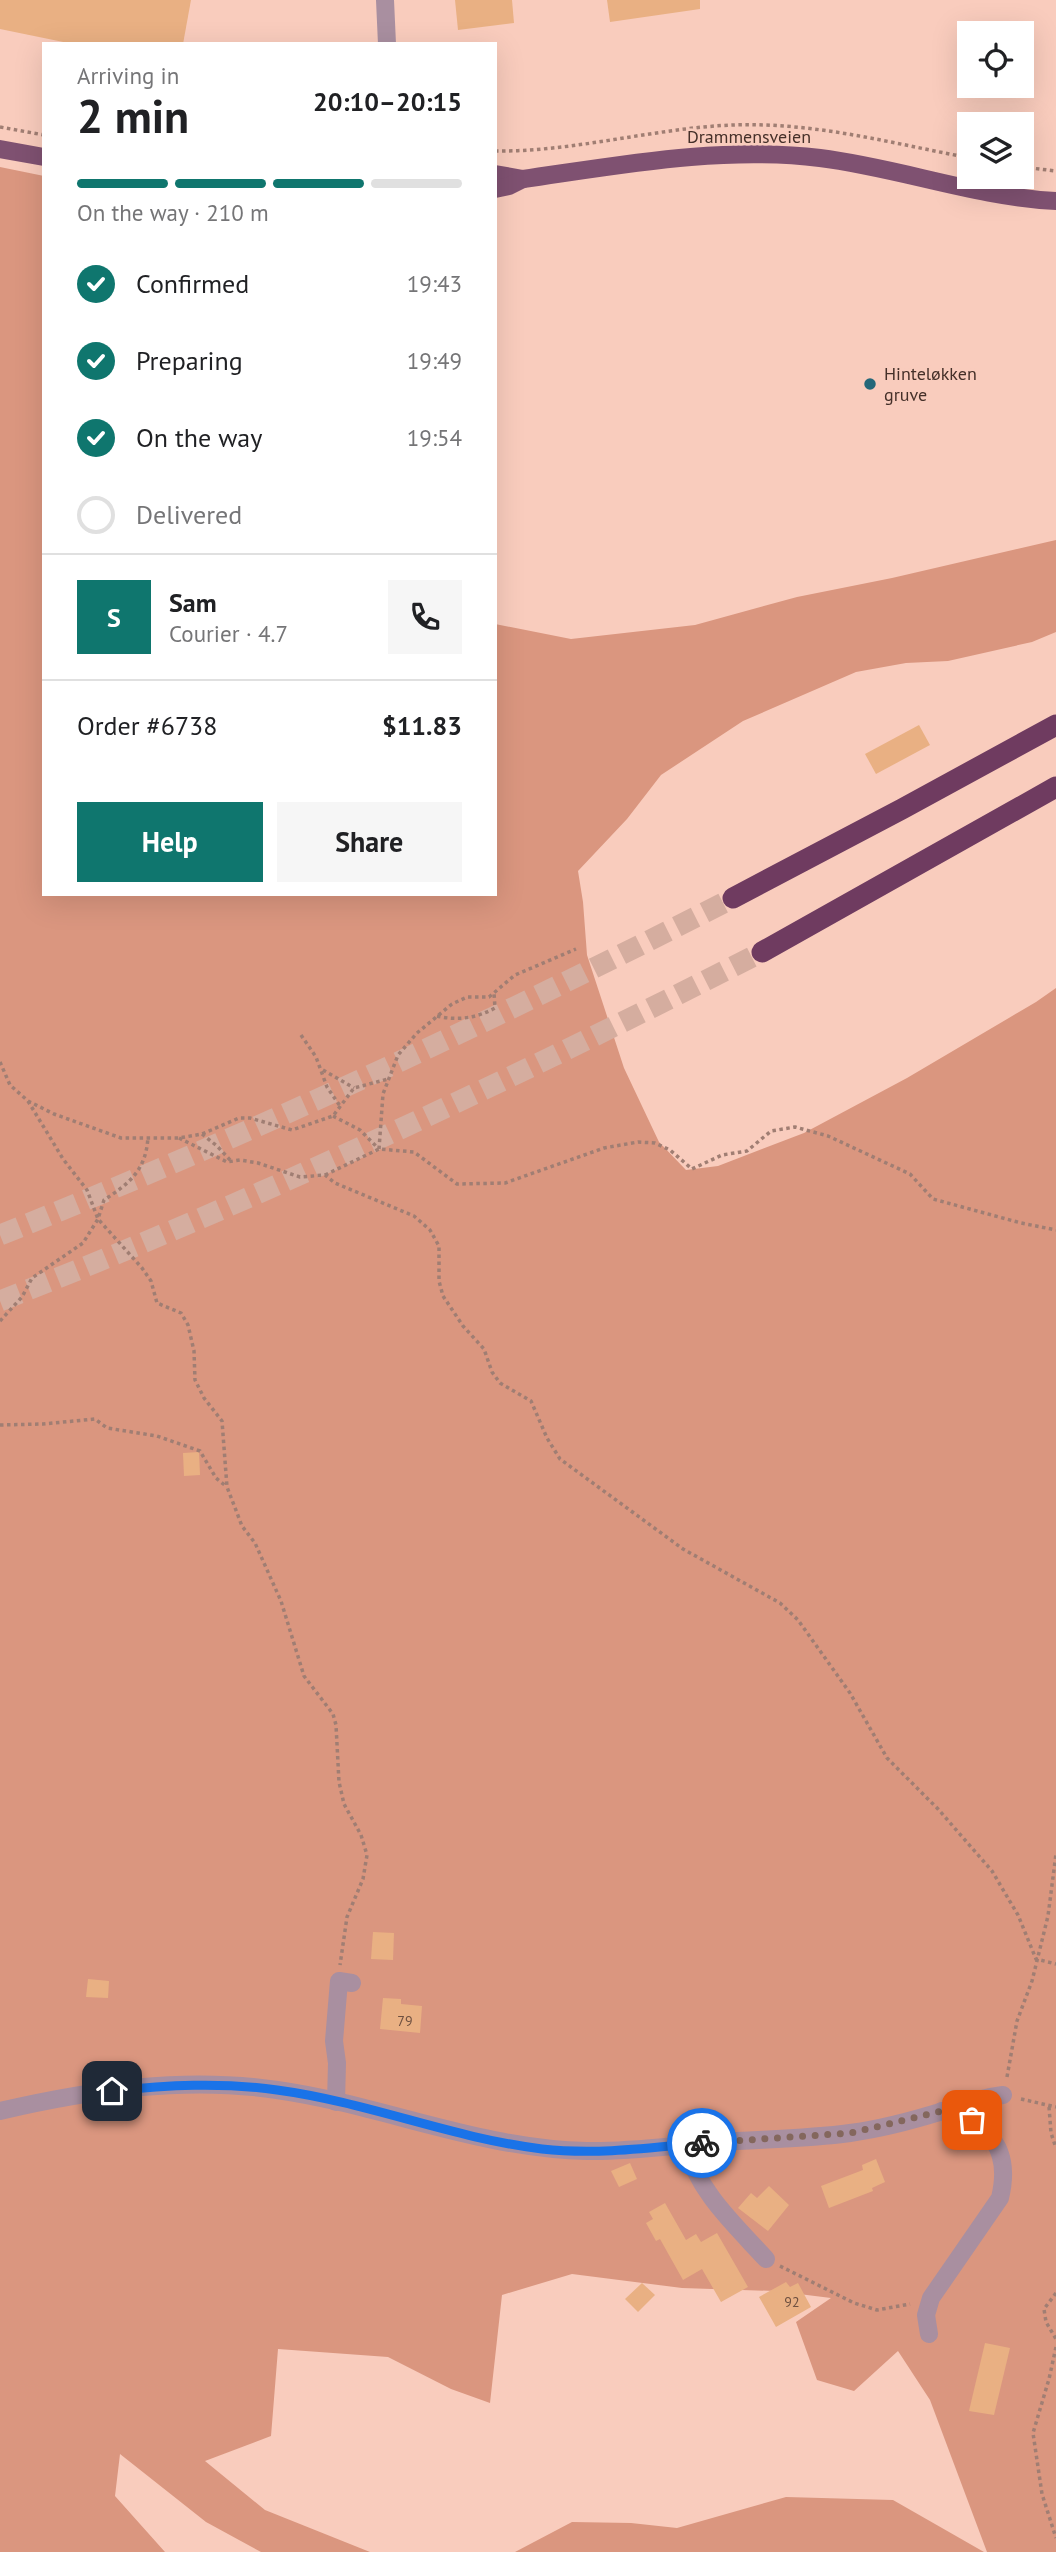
<!DOCTYPE html>
<meta charset="utf-8">
<style>
:root{--surface:#fff;--page:#f6f6f6;--text:#202124;--muted:#757577;--line:#e0e0e0;--accent:#0f766e}
body{margin:0;font-family:"PT Sans",sans-serif;background:var(--page);color:var(--text);height:100vh;display:flex;flex-direction:column;font-size:26px;white-space:nowrap}
*{box-sizing:border-box;margin:0}
p{font-size:23px;color:var(--muted)}
.icon{flex:none;width:38px;height:38px;fill:none;stroke:currentColor;stroke-width:2;stroke-linecap:round;stroke-linejoin:round}
.map{position:relative;flex:1;overflow:hidden}
.drawer{position:absolute;left:42px;top:42px;width:455px;height:854px;display:flex;flex-direction:column;background:var(--surface);border-radius:0px;box-shadow:0 7px 28px #0002}
.drawer>*{flex:none}
.tools{position:absolute;left:957px;top:21px;display:grid;gap:14px}
.tools a{display:grid;place-items:center;width:77px;height:77px;border-radius:0px;background:var(--surface);box-shadow:0 7px 28px #0002;font-size:35px}
.pin{position:absolute;display:grid;place-items:center;width:60px;height:60px;color:#fff;margin:-30px;border-radius:14px;box-shadow:0 4px 10px #0006}
.courier{position:absolute;display:grid;place-items:center;width:70px;height:70px;margin:-35px;border:5px solid #1a73e8;border-radius:50%;background:#fff;color:#222;box-shadow:0 2px 9px #0007}
.headline em{font-style:normal;font-weight:700}
.headline div{display:flex;flex-direction:column-reverse}
.headline{display:flex;align-items:center;justify-content:space-between;height:119px;padding:0 35px}
h1{font-size:46px;font-weight:700;line-height:52px}
.bar{display:grid;grid-template-columns:repeat(4,1fr);gap:10px 7px;align-content:center;height:84px;padding:0 35px}
.bar i{height:9px;border-radius:5px;background:var(--line)}
.bar .selected{background:var(--accent)}
.bar p{grid-column:span 4}
.line{display:flex;align-items:center;gap:18px;padding:0 35px;border-top:2px solid var(--line)}
.line div{flex:1}
.round{display:grid;place-items:center;flex:none;width:74px;height:74px;border-radius:0px;background:var(--page)}
ol{padding:0 35px;list-style:none}
li{display:flex;align-items:center;gap:21px;height:77px}
li p{margin-inline-start:auto}
li .icon{padding:7px;border-radius:50%;background:var(--accent);color:#fff;stroke-width:4}
li:last-child{color:var(--muted)}
li i{width:38px;height:38px;border:4px solid var(--line);border-radius:50%}
.cta{display:flex;gap:14px;margin-top:auto;padding:14px 35px}
.cta a{flex:1;height:80px;border-radius:0px;background:var(--accent);color:#fff;font-size:28px;font-weight:700;line-height:80px;text-align:center}
.cta a+a{background:var(--page);color:var(--text)}
.map>svg:first-child{display:block}
.forest{fill:#da967f}
.building{fill:#e9b083}
.lines{fill:none;stroke-linecap:round;stroke-linejoin:round}
.highway-tunnel{stroke:#d5ad9f;stroke-width:21;stroke-dasharray:21 10;stroke-linecap:butt}
.path{stroke:#a07e73;stroke-width:3.5;stroke-dasharray:3.5 3.5;stroke-linecap:butt}
.minor{stroke:#a98fa0;stroke-width:18}
.major{stroke:#7f5171;stroke-width:18}
.highway{stroke:#6f3b60;stroke-width:21}
.done{stroke:#84675d;stroke-width:7;stroke-dasharray:0 12.6}
.route{stroke:#1a73e8;stroke-width:9}
.poi-dot{fill:#246779;stroke:#f9ccbd;stroke-width:2.5}
.labels{text-anchor:middle;stroke-width:5;stroke-linejoin:round;paint-order:stroke}
.number-label{font-size:14px;fill:#6e5040}
.street-label{font-size:18px;fill:#453029;stroke:#f9ccbd}
.poi-label{font-size:18px;fill:#453029;stroke:#f9ccbd;text-anchor:start}
</style>
<div class="map">
<svg width="1056" height="2552" viewBox="0 0 1056 2552">
<rect width="100%" height="100%" fill="#f9ccbd"/>
<g class="forest">
<path d="M0 167 44 176V894H495V624L571 639 695 625 797 597 892 578 1056 540V632L1032 642 948 661 906 663 856 672 743 721 661 775 627 819 578 871 583 902 587 955 624 1068 659 1142 686 1170 718 1166 804 1133 907 1078 1036 1002 1056 988V2552H987L930 2400 898 2351 854 2391 817 2380 796 2322 831 2298 775 2291 682 2288 572 2274 502 2295 490 2403 451 2389 388 2357 278 2349 271 2436 205 2461 265 2510 370 2552H261L206 2522 120 2454 115 2496 165 2552H0Z"/>
<path d="M786 2497 893 2500 984 2552H515L572 2522 631 2523 677 2528Z"/>
</g>
<g class="building">
<path d="M0 0H191L183 44H73L0 29Z"/>
<path d="M455 0H512L514 23 458 30Z"/>
<path d="M607 0H700V9L610 22Z"/>
<path d="M919 725 930 745 876 774 865 754Z"/>
<path d="M199 1452 200 1475 184 1476 183 1453Z"/>
<path d="M373 1932 394 1933 393 1960 371 1959Z"/>
<path d="M88 1979 109 1981 108 1998 86 1997Z"/>
<path d="M383 1998 401 1999V2004L422 2006 420 2033 380 2029Z"/>
<path d="M876 2159 885 2182 872 2188 873 2191 829 2208 821 2186 863 2170 862 2165Z"/>
<path d="M630 2163 637 2179 619 2187 611 2171Z"/>
<path d="M769 2186 789 2205 768 2231 738 2208 751 2193 757 2198Z"/>
<path d="M665 2203 686 2240 696 2234 701 2242 717 2233 748 2287 721 2302 702 2269 683 2280 660 2239 656 2241 646 2223 653 2219 649 2212Z"/>
<path d="M786 2282 790 2287 798 2283 811 2307 776 2327 759 2297Z"/>
<path d="M642 2283 655 2295 638 2312 625 2299Z"/>
<path d="M985 2343 1010 2348 994 2415 969 2411Z"/>
</g>
<g class="lines">
<g class="highway-tunnel">
<path d="M0 1235C250 1135 493 1021 733 898"/>
<path d="M0 1301C260 1199 513 1079 762 952"/>
</g>
<g class="path">
<path d="M0 127 44 135"/>
<path d="M495 151C575 152 654 128 733 125 814 122 891 143 970 158"/>
<path d="M1022 167 1056 171"/>
<path d="M437 1016C457 1021 477 1018 495 1008L494 993"/>
<path d="M301 1035 316 1057 327 1087 340 1106"/>
<path d="M0 1062 10 1085 28 1101 54 1114 121 1138H179L202 1134 239 1118H250L292 1130 333 1116 354 1088 388 1079"/>
<path d="M323 1070 354 1088"/>
<path d="M28 1101 63 1159 87 1190 98 1219 142 1268 151 1281 157 1303 181 1313 188 1325 194 1351 195 1380 204 1398 222 1421 227 1487 242 1526 255 1543 281 1601 304 1676 333 1714 336 1725 339 1782 344 1804 361 1835 367 1855 363 1879 347 1917 340 1965"/>
<path d="M333 1116 360 1130 379 1149"/>
<path d="M202 1134 217 1146 231 1161"/>
<path d="M179 1138 227 1162 240 1160 258 1163 300 1177 325 1175 335 1183 414 1216 430 1230 439 1246V1281L443 1296 463 1326 484 1349 492 1372 500 1383 531 1401 547 1438 560 1459 683 1549 780 1603 798 1620 850 1693 887 1758 938 1809 992 1871 1018 1915 1036 1959 1056 1964"/>
<path d="M379 1149 383 1094 398 1055 417 1033 452 1004 467 997H489L515 975 576 949"/>
<path d="M325 1175 379 1149 414 1152 457 1184 505 1183 604 1148 638 1142 655 1143 670 1150 692 1169 722 1155 747 1151 771 1131 795 1127 828 1136 910 1174 933 1199 1021 1223 1056 1230"/>
<path d="M0 1321 22 1297 32 1278 83 1243 98 1219 104 1200C130 1183 146 1170 148 1137"/>
<path d="M0 1425 43 1424 95 1419 107 1428 157 1436 200 1451 216 1478 227 1487"/>
<path d="M1007 2077 1017 2021 1032 1981 1048 1916 1056 1854"/>
<path d="M1021 2099 1056 2107"/>
<path d="M1049 2107 1051 2133 1056 2148"/>
<path d="M780 2266 854 2303 877 2310 910 2304"/>
<path d="M1056 2293 1044 2309 1046 2322 1056 2339"/>
<path d="M1056 2347 1049 2379 1033 2433 1042 2494 1056 2538"/>
</g>
<g class="minor">
<path d="M385 0 387 44"/>
<path d="M336 2102 337 2063 334 2041 339 1981 352 1983"/>
<path d="M0 2111C90 2090 185 2076 277 2090 382 2105 480 2149 587 2151 631 2152 675 2145 719 2142 762 2139 807 2139 850 2133 880 2129 914 2120 943 2111 965 2104 979 2098 1003 2095"/>
<path d="M686 2145C697 2191 735 2225 766 2259"/>
<path d="M929 2334 926 2315 931 2298 1000 2198C1012 2148 989 2123 942 2111"/>
</g>
<g class="major">
<path d="M0 149 44 157"/>
<path d="M495 174 523 179"/>
<path d="M495 189 509 186 523 179C621 165 721 146 820 158 900 168 976 197 1056 201"/>
</g>
<g class="highway">
<path d="M733 898 902 809 1056 725"/>
<path d="M762 952 1056 787"/>
</g>
</g>
<g class="lines">
<path class="done" d="M702 2143 851 2133 942 2111 972 2120"/>
<path class="route" d="M112 2091C167 2085 221 2082 277 2090 367 2102 452 2138 542 2149 596 2155 649 2148 702 2143"/>
</g>
<circle class="poi-dot" cx="870" cy="384" r="7"/>
<g class="labels">
<g class="number-label">
<text x="405" y="2026">79</text>
<text x="792" y="2307">92</text>
</g>
<g class="street-label">
<text x="749" y="143">Drammensveien</text>
</g>
<g class="poi-label">
<text x="884" y="380">Hinteløkken<tspan x="884" dy="21">gruve</tspan></text>
</g>
</g>
</svg>
<div class="tools">
<a><svg class="icon" aria-label="locate" viewBox="0 0 24 24"><circle cx="12" cy="12" r="6"/><path d="M12 2v4M12 18v4M2 12h4M18 12h4"/></svg></a>
<a><svg class="icon" aria-label="layers" viewBox="0 0 24 24"><path d="M12 4l9 5-9 5-9-5zM3 14l9 5 9-5"/></svg></a>
</div>
<div class="pin" style="left:972px;top:2120px;background:#ea580c"><svg class="icon" aria-label="bag" viewBox="0 0 24 24"><path d="M5 8h14l-1 12H6zM9 8a3 3 0 0 1 6 0"/></svg></div>
<div class="pin" style="left:112px;top:2091px;background:#1f2937"><svg class="icon" aria-label="home" viewBox="0 0 24 24"><path d="M3 11l9-7 9 7M6 9v11h12V9"/></svg></div>
<div class="courier" style="left:702px;top:2143px"><svg class="icon" aria-label="bike" viewBox="0 0 24 24"><circle cx="6" cy="16" r="4"/><circle cx="18" cy="16" r="4"/><path d="M6 16l4-8h5l3 8M10 8l3 8H6M13 5h3"/></svg></div>
<section class="drawer">
<div class="headline"><div><h1>2 min</h1><p>Arriving in</p></div><em>20:10–20:15</em></div>
<div class="bar"><i class="selected"></i><i class="selected"></i><i class="selected"></i><i></i><p>On the way · 210 m</p></div>
<ol>
<li><svg class="icon" aria-label="check" viewBox="0 0 24 24"><path d="M5 12l5 5 9-10"/></svg>Confirmed<p>19:43</p></li>
<li><svg class="icon" aria-label="check" viewBox="0 0 24 24"><path d="M5 12l5 5 9-10"/></svg>Preparing<p>19:49</p></li>
<li><svg class="icon" aria-label="check" viewBox="0 0 24 24"><path d="M5 12l5 5 9-10"/></svg>On the way<p>19:54</p></li>
<li><i></i>Delivered</li>
</ol>
<div class="line" style="height:126px"><b class="round" style="background:var(--accent);color:#fff">S</b><div><b>Sam</b><p>Courier · 4.7</p></div><a class="round"><svg class="icon" aria-label="phone" viewBox="0 0 24 24"><path d="M5 4h4l2 5-3 2q2 4 5 5l2-3 5 2v4C11 20 4 13 5 4z"/></svg></a></div>
<div class="line" style="height:91px"><div>Order #6738</div><b>$11.83</b></div>
<div class="cta"><a>Help</a><a>Share</a></div>
</section>
</div>
